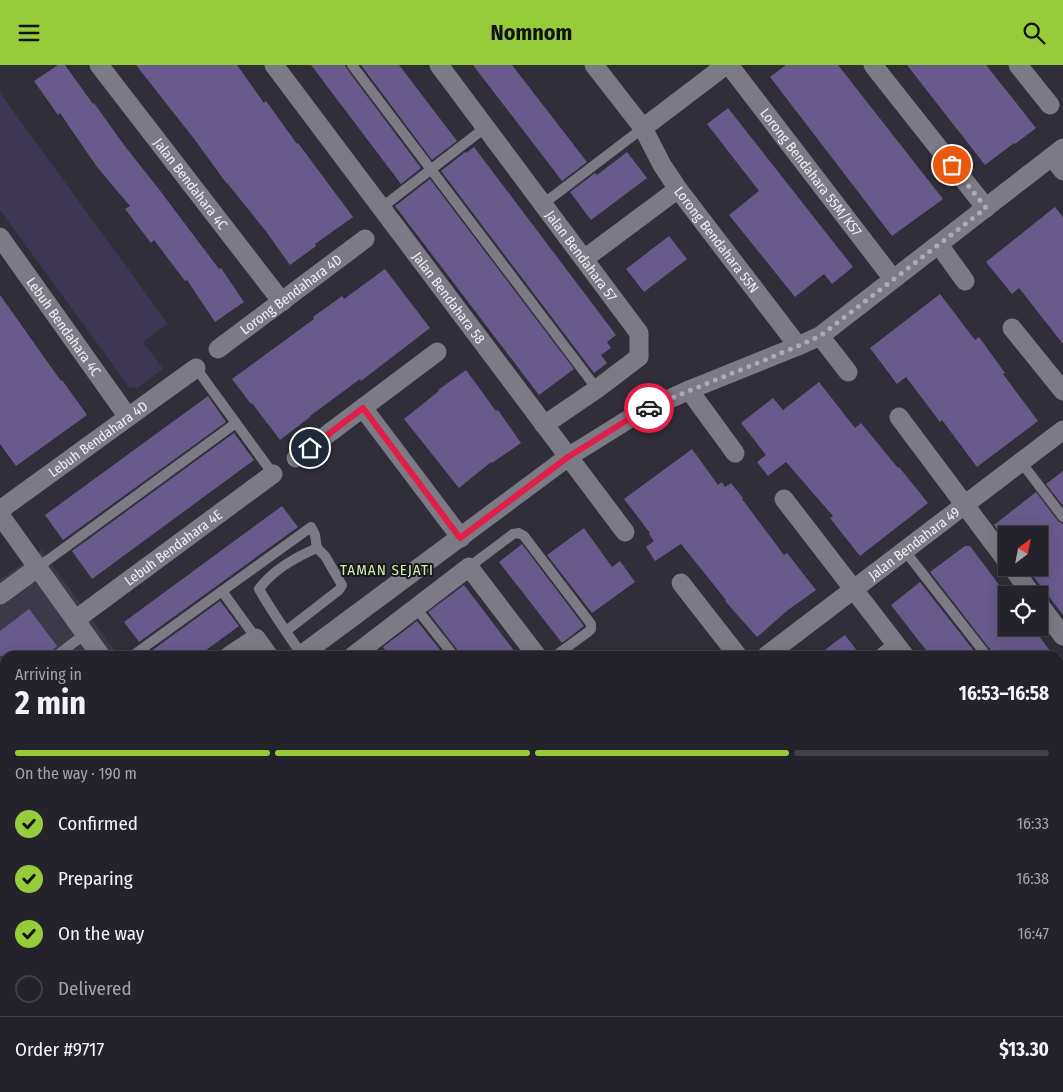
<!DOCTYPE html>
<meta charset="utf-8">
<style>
:root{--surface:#24222a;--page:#2c2a32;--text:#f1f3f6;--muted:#a3a4a8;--line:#413f47;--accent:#96cc3a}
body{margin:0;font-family:"Fira Sans Condensed",sans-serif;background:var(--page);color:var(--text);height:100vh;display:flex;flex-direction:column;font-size:19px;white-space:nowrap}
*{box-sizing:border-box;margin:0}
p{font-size:16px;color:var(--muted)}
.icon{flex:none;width:28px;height:28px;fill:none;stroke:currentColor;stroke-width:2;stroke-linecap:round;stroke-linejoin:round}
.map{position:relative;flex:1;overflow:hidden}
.drawer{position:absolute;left:0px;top:586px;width:1064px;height:441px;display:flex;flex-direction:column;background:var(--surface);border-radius:15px 15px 0 0;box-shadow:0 2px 12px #0003,0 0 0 1px var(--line)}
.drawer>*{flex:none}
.needle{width:32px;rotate:32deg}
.buttons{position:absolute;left:998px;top:461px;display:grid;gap:10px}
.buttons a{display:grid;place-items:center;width:50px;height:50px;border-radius:0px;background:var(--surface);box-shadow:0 2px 12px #0003,0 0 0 1px var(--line);font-size:25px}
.pin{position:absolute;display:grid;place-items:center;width:42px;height:42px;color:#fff;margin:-21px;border:2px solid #fff;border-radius:50%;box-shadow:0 1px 5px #0007}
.courier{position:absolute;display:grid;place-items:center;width:50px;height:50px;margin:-25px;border:4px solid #e11d48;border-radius:50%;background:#fff;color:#222;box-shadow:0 1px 6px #0007}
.summary em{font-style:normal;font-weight:700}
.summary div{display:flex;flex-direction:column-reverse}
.summary{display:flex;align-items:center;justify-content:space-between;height:85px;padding:0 15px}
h1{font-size:32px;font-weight:700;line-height:38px}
.bar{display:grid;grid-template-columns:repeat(4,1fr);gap:8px 5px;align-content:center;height:60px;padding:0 15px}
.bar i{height:6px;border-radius:4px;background:var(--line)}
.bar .selected{background:var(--accent)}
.bar p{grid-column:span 4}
.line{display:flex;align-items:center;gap:12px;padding:0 15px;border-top:1px solid var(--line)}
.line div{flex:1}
ol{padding:0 15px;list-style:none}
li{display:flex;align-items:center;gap:15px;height:55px}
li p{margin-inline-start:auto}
li .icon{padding:5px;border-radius:50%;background:var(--accent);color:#111;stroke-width:4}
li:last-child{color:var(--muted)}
li i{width:28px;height:28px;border:2px solid var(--line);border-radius:50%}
header{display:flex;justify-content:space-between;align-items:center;height:65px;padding:0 15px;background:var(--accent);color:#111;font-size:22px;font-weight:700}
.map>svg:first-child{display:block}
.built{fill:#3c3948}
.green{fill:#3e3655}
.building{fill:#685b8c}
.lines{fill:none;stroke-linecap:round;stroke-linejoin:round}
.service{stroke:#7c7a85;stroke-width:10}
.minor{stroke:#7c7a85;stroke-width:19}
.done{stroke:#adabb4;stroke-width:5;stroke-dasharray:0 9}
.route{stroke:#e11d48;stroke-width:6}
.labels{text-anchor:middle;stroke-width:4;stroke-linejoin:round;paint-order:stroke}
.street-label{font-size:14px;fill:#f0eff6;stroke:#18171b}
.neighbourhood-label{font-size:15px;letter-spacing:1px;fill:#d0f1a9;stroke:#18171b}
</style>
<header><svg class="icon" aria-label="menu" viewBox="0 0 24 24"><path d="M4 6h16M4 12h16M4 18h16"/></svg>Nomnom<svg class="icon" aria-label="search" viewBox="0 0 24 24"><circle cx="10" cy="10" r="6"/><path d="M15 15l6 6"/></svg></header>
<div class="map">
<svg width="1063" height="1027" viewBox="0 0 1063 1027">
<rect width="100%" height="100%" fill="#302e38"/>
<g class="built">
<path d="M41 485 119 591H5V989L0 983V515Z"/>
<path d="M282 1022 286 1027H34L30 1023Z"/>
<path d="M519 1022 609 1023 612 1027H512Z"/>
<path d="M880 1022 915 1023 918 1027H874Z"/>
</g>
<path class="green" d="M0 28 168 259 143 277 163 304 137 323 129 322 0 145Z"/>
<g class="building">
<path d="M58 0H65L93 39 94 38 124 80 158 123 219 204 221 203 244 237 215 257 187 215 185 216 154 175 151 178 125 144 130 141 97 102 60 48 58 50 34 16Z"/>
<path d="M136 0H237L264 38 266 36 297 79 298 78 353 152 315 179 316 181 290 200 265 165 227 118V119L195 75Z"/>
<path d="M311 0H345L347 4 421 103 401 119Z"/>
<path d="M361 0H399L457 76 432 95Z"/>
<path d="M473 0H512L587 97 562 116Z"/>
<path d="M786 0H838L943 134 892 171 770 12Z"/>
<path d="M907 0H986L1036 63 1015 79 1014 78 985 100Z"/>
<path d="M728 43 853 202 832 219 824 209 795 232 729 150 759 126 707 59Z"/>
<path d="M474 82 616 270 607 277 611 283 601 290 607 298 594 308 441 106 465 87 466 88Z"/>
<path d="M627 87 647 113 591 155 570 127 595 108 597 110Z"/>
<path d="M430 114 574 304 539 330 395 141Z"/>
<path d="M1055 142 1063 152V279L1019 223 1012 229 986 197Z"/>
<path d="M669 171 687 194 644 227 626 204Z"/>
<path d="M385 204 430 263 361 316 360 314 310 351V352L280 375 252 338 251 339 232 314 314 254 313 252 342 231 344 234Z"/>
<path d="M940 229 975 275 979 272 1005 308 1003 309 1038 356 977 402 942 355 940 357 906 312 897 319 870 283Z"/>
<path d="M0 230 61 316 62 315 87 350 16 401 0 379Z"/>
<path d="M466 305 496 346 498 345 521 378 492 398 491 397 459 423 404 354 439 326 438 325Z"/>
<path d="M819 317 855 363 861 358 898 403 899 402 928 438 860 491 830 453 833 451 786 397 768 411 757 397 766 390 741 358 773 333 783 345Z"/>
<path d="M208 331 226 357 63 475 45 450Z"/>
<path d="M234 368 254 395 92 514 72 486Z"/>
<path d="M692 384 718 420 722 417 725 422 731 418 743 433 742 434 784 490 787 488 816 525 788 545 757 572 725 536 726 535 681 479 655 496 646 482 654 476 649 469 650 468 624 434Z"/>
<path d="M1063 406V441L1046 419Z"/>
<path d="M1036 427 1058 456 1063 459V550L1026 502H1039V470H1001L994 460Z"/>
<path d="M282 441 298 462 139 577 124 557Z"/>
<path d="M584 463 612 502 620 496 635 517 592 548 547 490Z"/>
<path d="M522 479 584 561 562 578 499 497Z"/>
<path d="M965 481H970L1006 529V562H1032L1054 591H994L992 587 930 507Z"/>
<path d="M920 517 978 591H931L915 571 891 540Z"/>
<path d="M464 520 493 558 518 591H461L459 587 428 547Z"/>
<path d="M220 536 239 561 198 591H149L147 589Z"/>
<path d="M29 544 57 581 52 586 49 591H0V566Z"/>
<path d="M417 556 445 591H389L383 582Z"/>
<path d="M845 570 861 591H817L834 578Z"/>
</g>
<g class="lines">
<g class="service">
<path d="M352 0 597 324"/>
<path d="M543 139 643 63"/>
<path d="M381 143 486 62"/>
<path d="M196 303 273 409"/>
<path d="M1021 397 1063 452"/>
<path d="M905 486 987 591"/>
<path d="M469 502 513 469 519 468 524 471 591 559V564L588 567 555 591"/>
<path d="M37 503 236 358"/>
<path d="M222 526 256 573"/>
<path d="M416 543 454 591"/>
<path d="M286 566 339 525 342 520 325 491 317 483C296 492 272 506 259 524 272 547 287 568 302 590"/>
<path d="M56 591 85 569"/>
<path d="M132 591 311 462 315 470 317 483"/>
<path d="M877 591 895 577"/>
<path d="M0 634 5 630"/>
<path d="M1059 683 1063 688"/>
<path d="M1059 703 1063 700"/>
<path d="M0 825 5 832"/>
<path d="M149 1022 153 1027"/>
<path d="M280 1022 283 1027"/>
<path d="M495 1022 499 1027"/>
<path d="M599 1022 603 1027"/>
<path d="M313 1027 319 1022"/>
<path d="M531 1027 537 1022"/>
<path d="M907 1027 913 1022"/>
</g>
<g class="minor">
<path id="s1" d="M99 0 282 237"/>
<path id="s2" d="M274 0 625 467"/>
<path id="s3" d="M439 0 639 268V292L597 324 544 360"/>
<path id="s4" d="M594 0 643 63 662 100 678 124 798 281"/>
<path id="s5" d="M729 0 893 214"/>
<path d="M873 0 986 143"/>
<path d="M1018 0 1050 40"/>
<path d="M643 63 726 0"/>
<path d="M1052 92 1063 106"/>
<path id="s6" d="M0 172 128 352"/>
<path d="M939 180 965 216"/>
<path d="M584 194 678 124"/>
<path d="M1012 263 1063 326"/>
<path d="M820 271 848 307"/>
<path id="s7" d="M218 284 365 174"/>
<path d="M689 325 735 388"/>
<path d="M363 343 461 473"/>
<path d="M899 352 1006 495"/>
<path d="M296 393 437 287"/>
<path d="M784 434 905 591"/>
<path id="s8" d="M0 445 196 303"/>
<path d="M0 450 101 591"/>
<path d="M1012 502 1032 530"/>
<path d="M681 518 738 591"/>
<path d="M0 530 37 503"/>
<path d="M1039 539 1063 571"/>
<path id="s9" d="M75 555 273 409"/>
<path d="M229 591 256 573 269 591"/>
<path d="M300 591 568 392 637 349 689 325 798 281 820 271 1063 83"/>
<path d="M353 591 469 502 537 591"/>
<path id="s10" d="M766 591 1063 365"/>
<path d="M0 701 5 706"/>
<path d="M0 811 5 807"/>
<path d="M1059 818 1063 814"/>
<path d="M0 955 5 961"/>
<path d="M1059 963 1063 969"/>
<path d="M52 1022 56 1027"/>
<path d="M261 1022 264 1027"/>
<path d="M953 1022 957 1027"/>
<path d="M420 1027 426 1022"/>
</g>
</g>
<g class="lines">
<path class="done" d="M649 343C705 318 764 297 820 271L986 143 952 100"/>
<path class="route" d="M310 383 363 343 460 473 568 392 637 349 649 343"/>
</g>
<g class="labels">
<g class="street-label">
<text dy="5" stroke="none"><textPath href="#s5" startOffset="135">Lorong Bendahara 55M/KS7</textPath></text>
<text dy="5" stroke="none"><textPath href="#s1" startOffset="150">Jalan Bendahara 4C</textPath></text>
<text dy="5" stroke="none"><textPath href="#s4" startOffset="214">Lorong Bendahara 55N</textPath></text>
<text dy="5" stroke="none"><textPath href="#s3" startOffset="238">Jalan Bendahara 57</textPath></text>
<text dy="5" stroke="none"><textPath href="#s7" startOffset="91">Lorong Bendahara 4D</textPath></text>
<text dy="5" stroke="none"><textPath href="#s2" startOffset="291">Jalan Bendahara 58</textPath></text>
<text dy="5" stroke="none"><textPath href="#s6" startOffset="110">Lebuh Bendahara 4C</textPath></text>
<text dy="5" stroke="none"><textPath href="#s8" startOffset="121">Lebuh Bendahara 4D</textPath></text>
<text dy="5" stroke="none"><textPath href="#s10" startOffset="186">Jalan Bendahara 49</textPath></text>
<text dy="5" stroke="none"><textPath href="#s9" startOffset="122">Lebuh Bendahara 4E</textPath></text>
</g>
<g class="neighbourhood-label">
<text x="387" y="510">TAMAN SEJATI</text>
</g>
</g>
</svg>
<div class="buttons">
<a><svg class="needle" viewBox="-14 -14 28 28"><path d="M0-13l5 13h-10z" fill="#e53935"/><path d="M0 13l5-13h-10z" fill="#a3a4a8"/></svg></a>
<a><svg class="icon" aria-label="locate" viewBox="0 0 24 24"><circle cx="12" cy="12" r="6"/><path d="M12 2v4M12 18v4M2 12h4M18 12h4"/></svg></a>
</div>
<div class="pin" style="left:952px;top:100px;background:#ea580c"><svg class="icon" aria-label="bag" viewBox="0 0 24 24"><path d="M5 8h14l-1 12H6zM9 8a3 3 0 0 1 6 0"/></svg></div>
<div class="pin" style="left:310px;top:383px;background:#1f2937"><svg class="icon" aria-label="home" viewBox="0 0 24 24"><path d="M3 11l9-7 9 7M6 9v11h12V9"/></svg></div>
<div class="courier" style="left:649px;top:343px"><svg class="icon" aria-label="car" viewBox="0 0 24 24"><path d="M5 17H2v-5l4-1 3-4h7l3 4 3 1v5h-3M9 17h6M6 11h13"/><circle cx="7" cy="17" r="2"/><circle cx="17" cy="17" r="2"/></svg></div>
<section class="drawer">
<div class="summary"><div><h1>2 min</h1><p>Arriving in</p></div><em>16:53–16:58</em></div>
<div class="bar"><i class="selected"></i><i class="selected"></i><i class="selected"></i><i></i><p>On the way · 190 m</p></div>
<ol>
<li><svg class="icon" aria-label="check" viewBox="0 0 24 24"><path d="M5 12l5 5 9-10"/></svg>Confirmed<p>16:33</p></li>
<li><svg class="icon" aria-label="check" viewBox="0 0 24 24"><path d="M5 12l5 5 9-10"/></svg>Preparing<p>16:38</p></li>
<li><svg class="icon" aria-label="check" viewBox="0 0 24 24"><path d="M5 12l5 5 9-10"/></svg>On the way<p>16:47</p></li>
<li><i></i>Delivered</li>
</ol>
<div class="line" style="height:65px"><div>Order #9717</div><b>$13.30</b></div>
</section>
</div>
